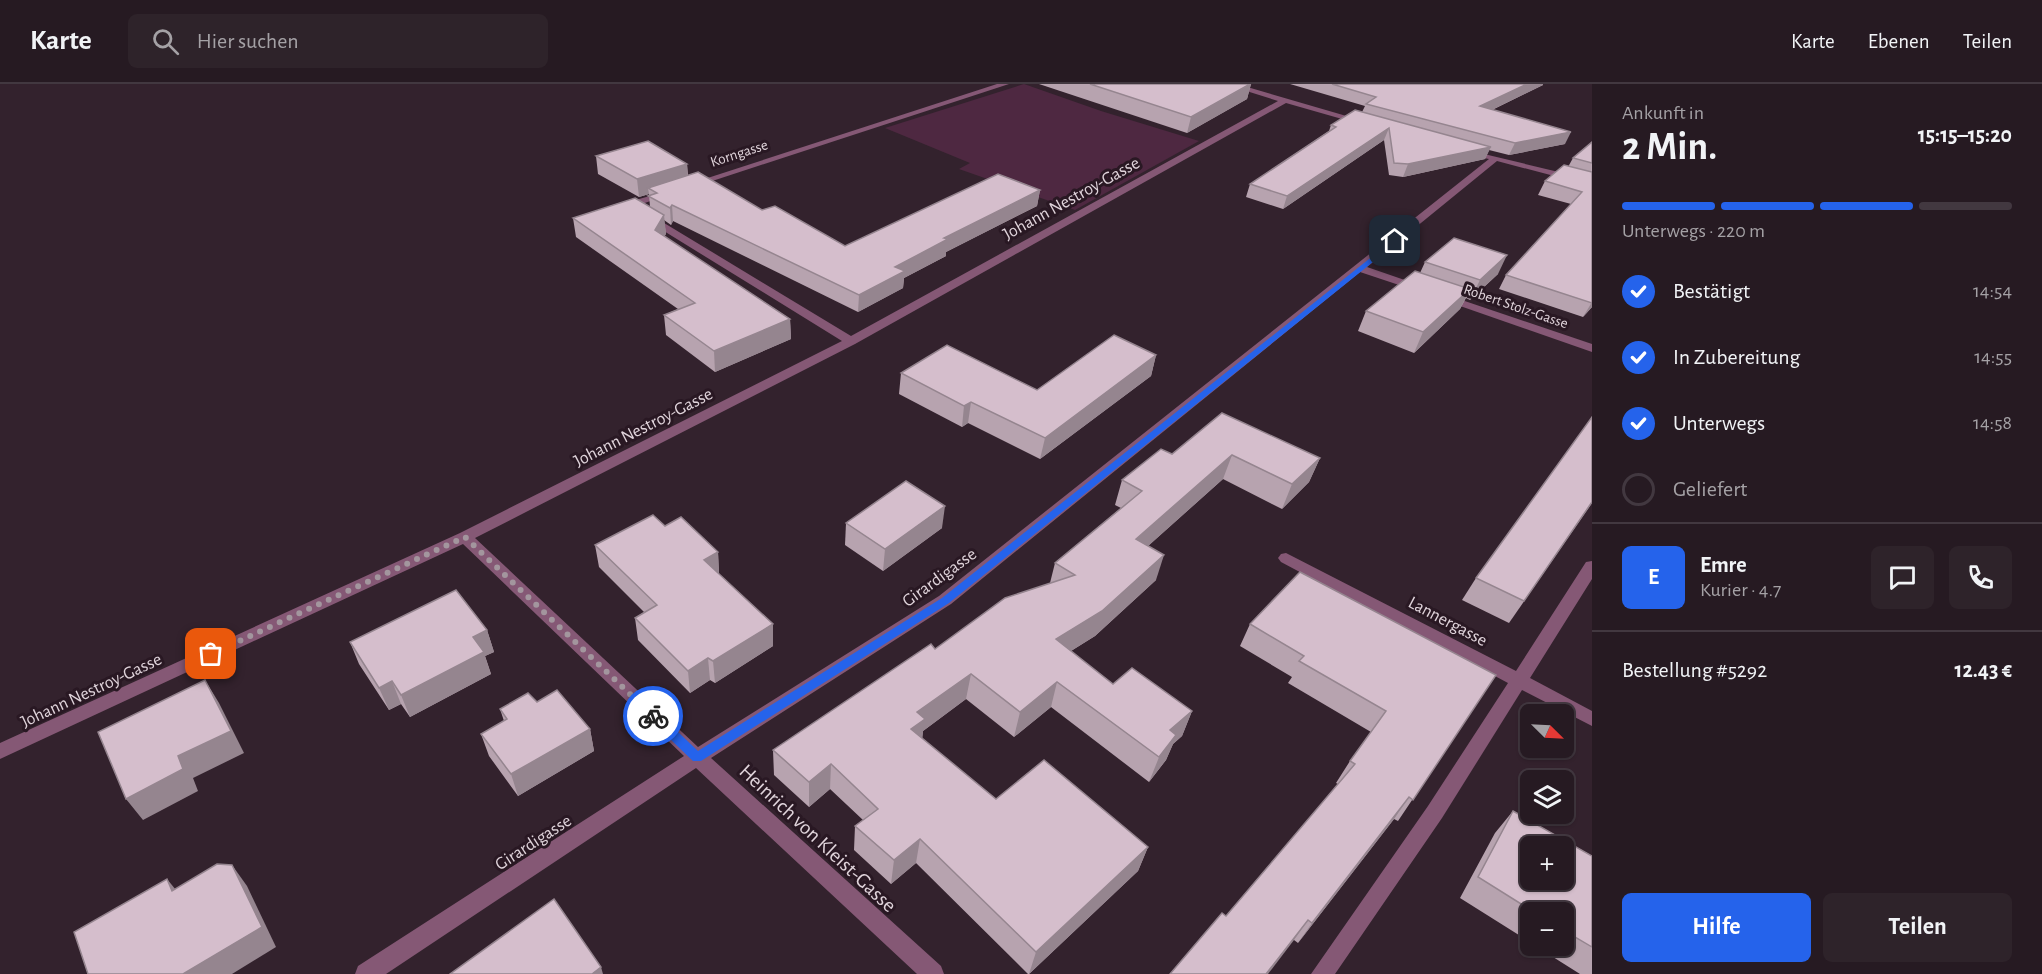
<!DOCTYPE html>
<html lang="de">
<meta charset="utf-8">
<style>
:root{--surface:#261a22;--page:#2e232a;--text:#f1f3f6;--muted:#a4a1a5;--line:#423840;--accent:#2563eb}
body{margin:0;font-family:"Alegreya Sans",sans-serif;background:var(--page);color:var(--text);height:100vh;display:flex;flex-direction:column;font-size:22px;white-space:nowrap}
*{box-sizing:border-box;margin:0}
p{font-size:20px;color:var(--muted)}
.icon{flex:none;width:33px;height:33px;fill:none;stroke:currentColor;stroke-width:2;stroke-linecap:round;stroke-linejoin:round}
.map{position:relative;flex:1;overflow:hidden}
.side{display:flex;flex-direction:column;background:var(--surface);width:450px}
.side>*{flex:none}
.needle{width:39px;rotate:114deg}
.fabs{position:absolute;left:1520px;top:620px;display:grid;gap:12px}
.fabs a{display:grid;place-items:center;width:54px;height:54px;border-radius:9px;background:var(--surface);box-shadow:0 2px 4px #0004,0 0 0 2px var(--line);font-size:30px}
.pin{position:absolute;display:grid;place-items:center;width:51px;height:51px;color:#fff;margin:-26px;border-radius:12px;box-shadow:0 3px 9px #0006}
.courier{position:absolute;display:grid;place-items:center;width:60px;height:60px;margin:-30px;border:4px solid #2563eb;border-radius:50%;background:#fff;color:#222;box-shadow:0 2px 8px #0007}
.headline em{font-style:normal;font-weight:700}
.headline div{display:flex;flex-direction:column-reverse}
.headline{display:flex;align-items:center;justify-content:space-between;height:102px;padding:0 30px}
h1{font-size:39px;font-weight:700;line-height:45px}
.bar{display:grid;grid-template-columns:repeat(4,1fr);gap:9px 6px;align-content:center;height:72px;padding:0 30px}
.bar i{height:8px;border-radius:4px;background:var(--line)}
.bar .on{background:var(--accent)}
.bar p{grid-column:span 4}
.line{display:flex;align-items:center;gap:15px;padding:0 30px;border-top:2px solid var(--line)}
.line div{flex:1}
.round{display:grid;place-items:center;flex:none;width:63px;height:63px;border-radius:9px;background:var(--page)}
ol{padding:0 30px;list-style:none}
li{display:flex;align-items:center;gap:18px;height:66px}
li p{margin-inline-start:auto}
li .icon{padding:6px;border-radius:50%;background:var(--accent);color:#fff;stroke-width:4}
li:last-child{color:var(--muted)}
li i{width:33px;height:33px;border:3px solid var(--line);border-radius:50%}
.button{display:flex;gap:12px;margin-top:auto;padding:12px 30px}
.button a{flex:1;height:69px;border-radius:9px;background:var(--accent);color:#fff;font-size:24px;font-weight:700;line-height:69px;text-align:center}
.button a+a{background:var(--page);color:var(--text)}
header{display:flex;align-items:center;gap:36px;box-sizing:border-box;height:84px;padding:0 30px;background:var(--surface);border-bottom:2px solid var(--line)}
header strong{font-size:28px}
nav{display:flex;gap:33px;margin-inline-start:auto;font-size:21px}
.search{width:420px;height:54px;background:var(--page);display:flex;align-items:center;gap:15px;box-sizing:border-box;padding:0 21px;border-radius:9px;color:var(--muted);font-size:22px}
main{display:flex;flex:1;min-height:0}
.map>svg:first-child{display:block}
.green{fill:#4e2841}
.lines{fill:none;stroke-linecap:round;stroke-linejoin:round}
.minor{fill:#855875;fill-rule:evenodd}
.wall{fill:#b7a3af}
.shaded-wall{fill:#95858f}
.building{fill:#d5becc;stroke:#95858f;stroke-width:1.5;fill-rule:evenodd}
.route{fill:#2563eb}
.done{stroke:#a3969e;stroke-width:6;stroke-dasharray:0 10.8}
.labels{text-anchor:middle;stroke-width:6;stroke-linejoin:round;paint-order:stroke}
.far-street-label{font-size:15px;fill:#e0d4db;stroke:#291823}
.street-label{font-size:18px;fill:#e0d4db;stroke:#291823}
.near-street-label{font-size:21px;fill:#e0d4db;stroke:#291823}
</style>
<header>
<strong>Karte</strong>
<div class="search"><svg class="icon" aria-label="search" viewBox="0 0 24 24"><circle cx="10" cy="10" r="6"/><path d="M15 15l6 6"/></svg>Hier suchen</div>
<nav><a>Karte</a><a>Ebenen</a><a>Teilen</a></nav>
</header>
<main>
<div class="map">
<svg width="1592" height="890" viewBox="0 0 1592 890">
<rect width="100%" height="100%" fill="#33222d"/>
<path class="green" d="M1024 0 1101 27 1199 57 1075 126 959 85 970 79 885 44Z"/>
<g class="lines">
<g class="minor">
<path d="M997 0H1009L694 103 686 101Z"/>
<path d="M1224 0H1237L1367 38 1363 41 1286 19 855 260 475 454 698 663 939 512 1489 75 1484 74V70L1592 96V102L1497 77 1367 183 1422 202V206H1414L1360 188 951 520 711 674 941 882 944 890H917L696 684 386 890H355L358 882 684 672 463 460 0 675V659L460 449 842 257 625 123V119L671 106V110L636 122 851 252 1278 17Z"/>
<path d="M1444 210 1592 260V268L1440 215V211Z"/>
<path d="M1286 469 1516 587 1586 478 1592 477V495L1530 594 1592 627V642L1522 606 1442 734 1335 890H1311L1428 722 1508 599 1281 478 1278 474 1281 470Z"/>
</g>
</g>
<g class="wall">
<path d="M1039 0H1251L1247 15 1187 49Z"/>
<path d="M1290 0H1543V1L1492 26 1565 60 1509 71 1489 66 1485 75 1403 93 1389 91 1384 56 1283 125 1246 113 1250 100 1329 47 1331 41 1362 28 1365 22Z"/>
<path d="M1592 58V223L1583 233 1499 205 1506 191 1571 120 1538 111 1545 97 1568 83 1573 74Z"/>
<path d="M596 72 687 80 688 91 762 126 845 162 1040 106 1037 122 946 168V172L904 194 903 204 858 228 673 137 671 141 664 136 666 150 664 152 790 235 791 255 715 288 666 251 664 231 678 225 576 153 573 134 650 123 649 110 639 113 598 90Z"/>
<path d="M1425 178 1498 190 1470 216 1466 214 1460 225 1414 269 1358 247 1366 227 1420 189Z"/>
<path d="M1156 271 1151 292 1040 375 968 339 962 343 899 310 901 289 1037 306Z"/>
<path d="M1172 370 1320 374 1309 398 1282 425 1223 395 1148 462 1156 496 1095 552 1071 567 1113 600 1192 627 1182 652 1173 660 1166 676 1149 698 1051 623 1014 653 966 615 923 647 922 654 996 715 1148 763 1138 787 1029 890H1028L916 779 891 800 854 766 855 742 863 736 830 705 809 723 774 691 773 666 935 565 1050 499 1055 479 1121 424 1115 421 1122 396Z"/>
<path d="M1592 419 1509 539 1462 516 1476 494Z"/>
<path d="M846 439 942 444 883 487 845 461Z"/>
<path d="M665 442 718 468 719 490 773 562 715 599 710 596 690 609 638 556 635 534 644 528 599 483 595 461Z"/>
<path d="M1250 540 1496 591 1398 737 1394 735 1298 859 1294 856 1226 832 1338 700 1336 699 1350 677 1371 648 1288 599 1292 593 1240 562Z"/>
<path d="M487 546 494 568 485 572 491 590 410 633 401 620 389 626 359 580 350 558Z"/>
<path d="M537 618 590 645 594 667 518 712 489 672 481 650 504 637 500 625Z"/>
<path d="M1513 727 1592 772V890H1580L1534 861H1563V828H1530V858L1460 814 1495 749Z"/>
</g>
<g class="shaded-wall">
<path d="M1251 0 1247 15 1187 49 1191 33Z"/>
<path d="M1527 0H1543V1L1475 34 1480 22Z"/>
<path d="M1389 44 1384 56 1283 125 1287 112Z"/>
<path d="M1571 48 1565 60 1509 71 1515 59Z"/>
<path d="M1491 63 1485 75 1403 93 1408 80Z"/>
<path d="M687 80 688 98 648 104 649 110 639 113 637 95Z"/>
<path d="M1040 106 1037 122 946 168V172L904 194 903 204 858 228 859 211 895 183 944 154Z"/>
<path d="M672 121 673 137 671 141 670 124Z"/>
<path d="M664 131 666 150 657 165 655 146Z"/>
<path d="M1507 171 1498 190 1470 216 1480 196Z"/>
<path d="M1470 205 1460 225 1414 269 1423 248Z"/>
<path d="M1592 218V223L1583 233Z"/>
<path d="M790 235 791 255 715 288 714 267Z"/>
<path d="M1156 271 1151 292 1040 375 1045 354Z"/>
<path d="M971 318 968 339 962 343 964 322Z"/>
<path d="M1232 371 1223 395 1128 480 1136 455Z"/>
<path d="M1320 374 1309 398 1282 425 1292 400Z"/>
<path d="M945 422 942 444 883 487 885 465Z"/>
<path d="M718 468 719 490 704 476Z"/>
<path d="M1164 471 1156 496 1095 552 1050 580 1056 555Z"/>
<path d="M773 540V562L715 599 713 577Z"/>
<path d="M487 546 494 568 485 572 491 590 410 633 401 611 473 553Z"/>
<path d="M708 574 710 596 690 609 688 587Z"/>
<path d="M971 590 966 615 923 647 922 660 911 645 917 628Z"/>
<path d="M205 596 219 619 244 669 193 694 198 707 143 736 126 715 178 672Z"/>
<path d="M392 597 401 620 389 626 379 604Z"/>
<path d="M1057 598 1051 623 1014 653 1020 628Z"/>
<path d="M1192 627 1182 652 1173 660 1166 676 1149 698 1170 646Z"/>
<path d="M590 645 594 667 518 712 511 690Z"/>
<path d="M831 680 830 705 809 723V698Z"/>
<path d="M1409 713 1394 735 1298 859 1312 839Z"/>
<path d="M920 755 916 779 891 800 894 776Z"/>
<path d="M1148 763 1138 787 1029 890 1036 868Z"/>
<path d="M232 781 247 802 276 863 232 890H183Z"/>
<path d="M167 795 184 816 172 807Z"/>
<path d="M1308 836 1294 856 1268 890H1266Z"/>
<path d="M601 883 603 890H592Z"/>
</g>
<g class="building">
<path d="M1090 0H1250L1191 33Z"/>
<path d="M1332 0H1527L1480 22 1571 48 1515 59 1366 20 1376 13Z"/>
<path d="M1355 26 1491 63 1408 80 1394 79 1389 44 1287 112 1250 100 1336 43 1331 41Z"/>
<path d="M648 57 687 80 637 95 596 72Z"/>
<path d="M1592 58V79L1573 74Z"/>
<path d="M1564 81 1592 88V219L1506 191 1582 108 1545 97Z"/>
<path d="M698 88 762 126 775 122 845 162 998 90 1040 106 944 154 948 155 895 183 905 187 859 211 672 121 670 124 648 112 657 109 648 104Z"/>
<path d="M635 114 664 131 655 146 790 235 714 267 664 231 695 219 573 134Z"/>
<path d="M1454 154 1507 171 1480 196 1425 178Z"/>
<path d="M1415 187 1470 205 1423 248 1366 227Z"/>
<path d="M1114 251 1156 271 1045 354 971 318 964 322 901 289 947 261 1037 306Z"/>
<path d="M1222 329 1320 374 1292 400 1232 371 1136 455 1164 471 1102 527 1056 555 1113 600 1132 584 1192 627 1170 646 1176 651 1159 673 1057 598 1020 628 971 590 917 628 925 635 911 645 996 715 1044 676 1148 763 1036 868 920 755 894 776 855 742 878 725 831 680 809 698 773 666 931 560 935 565 1005 514 1075 491 1055 479 1142 407 1122 396 1161 365 1172 370Z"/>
<path d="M1592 333V418L1524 517 1476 494Z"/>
<path d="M906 397 945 422 885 465 846 439Z"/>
<path d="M653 431 665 442 681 433 718 468 704 476 773 540 713 577 708 574 688 587 635 534 657 521 595 461Z"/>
<path d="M1300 488 1496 591 1413 716 1409 713 1312 839 1308 836 1266 890H1170L1222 829 1226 832 1355 680 1350 677 1386 627 1299 577 1304 572 1250 540Z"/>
<path d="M456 506 487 546 473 553 484 568 401 611 392 597 379 604 350 558Z"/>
<path d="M205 596 231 647 178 672 183 685 126 715 98 648Z"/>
<path d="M557 606 590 645 511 690 481 650 507 635 500 625 528 609 537 618Z"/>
<path d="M1513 727 1592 772V863L1563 846V828H1534L1478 793ZM1530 762H1563V795H1530Z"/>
<path d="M217 780 232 781 262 843 183 890H88L74 848 167 795 172 807Z"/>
<path d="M554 815 601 883 592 890H450Z"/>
</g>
<path class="route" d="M1393 156 1399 157 949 519 701 677H693L649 635V628H657L698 667 942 514Z"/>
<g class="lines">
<path class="done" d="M211 570 465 453 653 632"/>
</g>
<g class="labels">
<g class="far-street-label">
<text transform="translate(739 69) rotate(-18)" y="5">Korngasse</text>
<text transform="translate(1516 222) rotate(19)" y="5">Robert Stolz-Gasse</text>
</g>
<g class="street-label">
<text transform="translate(1071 114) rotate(-29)" y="6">Johann Nestroy-Gasse</text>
<text transform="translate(643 343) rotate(-27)" y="6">Johann Nestroy-Gasse</text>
<text transform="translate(939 493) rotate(-36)" y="6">Girardigasse</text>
<text transform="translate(1448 537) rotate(28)" y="6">Lannergasse</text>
<text transform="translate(91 606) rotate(-25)" y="6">Johann Nestroy-Gasse</text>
<text transform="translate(533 758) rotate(-33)" y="6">Girardigasse</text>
</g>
<g class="near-street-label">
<text transform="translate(818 754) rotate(43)" y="7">Heinrich von Kleist-Gasse</text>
</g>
</g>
</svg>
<div class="fabs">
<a><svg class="needle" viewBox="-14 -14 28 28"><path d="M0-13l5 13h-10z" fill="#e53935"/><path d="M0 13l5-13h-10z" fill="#a4a1a5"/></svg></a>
<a><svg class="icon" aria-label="layers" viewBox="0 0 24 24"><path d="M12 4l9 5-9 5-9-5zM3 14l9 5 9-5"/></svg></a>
<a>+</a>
<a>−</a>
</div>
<div class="pin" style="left:211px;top:570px;background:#ea580c"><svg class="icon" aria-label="bag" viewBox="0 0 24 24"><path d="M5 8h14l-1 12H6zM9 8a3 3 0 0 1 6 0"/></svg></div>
<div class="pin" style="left:1395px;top:157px;background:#1f2937"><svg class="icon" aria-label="home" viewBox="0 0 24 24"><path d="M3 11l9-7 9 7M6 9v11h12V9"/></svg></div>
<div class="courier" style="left:653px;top:632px"><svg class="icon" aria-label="bike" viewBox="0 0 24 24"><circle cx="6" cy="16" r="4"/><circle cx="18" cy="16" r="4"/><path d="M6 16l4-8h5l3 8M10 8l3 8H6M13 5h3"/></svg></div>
</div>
<section class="side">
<div class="headline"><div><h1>2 Min.</h1><p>Ankunft in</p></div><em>15:15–15:20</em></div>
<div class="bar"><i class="on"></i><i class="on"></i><i class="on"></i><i></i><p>Unterwegs · 220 m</p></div>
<ol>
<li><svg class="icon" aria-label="check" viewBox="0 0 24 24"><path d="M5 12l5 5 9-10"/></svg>Bestätigt<p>14:54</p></li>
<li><svg class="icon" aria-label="check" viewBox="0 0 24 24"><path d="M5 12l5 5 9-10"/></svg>In Zubereitung<p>14:55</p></li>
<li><svg class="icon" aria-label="check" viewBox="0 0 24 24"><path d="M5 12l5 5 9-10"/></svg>Unterwegs<p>14:58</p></li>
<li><i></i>Geliefert</li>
</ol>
<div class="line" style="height:108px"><b class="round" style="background:var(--accent);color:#fff">E</b><div><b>Emre</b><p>Kurier · 4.7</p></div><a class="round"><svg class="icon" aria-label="chat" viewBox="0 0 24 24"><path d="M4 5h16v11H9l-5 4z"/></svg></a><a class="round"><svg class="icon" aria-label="phone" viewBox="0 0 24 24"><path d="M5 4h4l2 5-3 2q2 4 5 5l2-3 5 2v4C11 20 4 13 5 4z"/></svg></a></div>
<div class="line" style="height:78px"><div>Bestellung #5292</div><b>12.43 €</b></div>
<div class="button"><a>Hilfe</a><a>Teilen</a></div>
</section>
</main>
